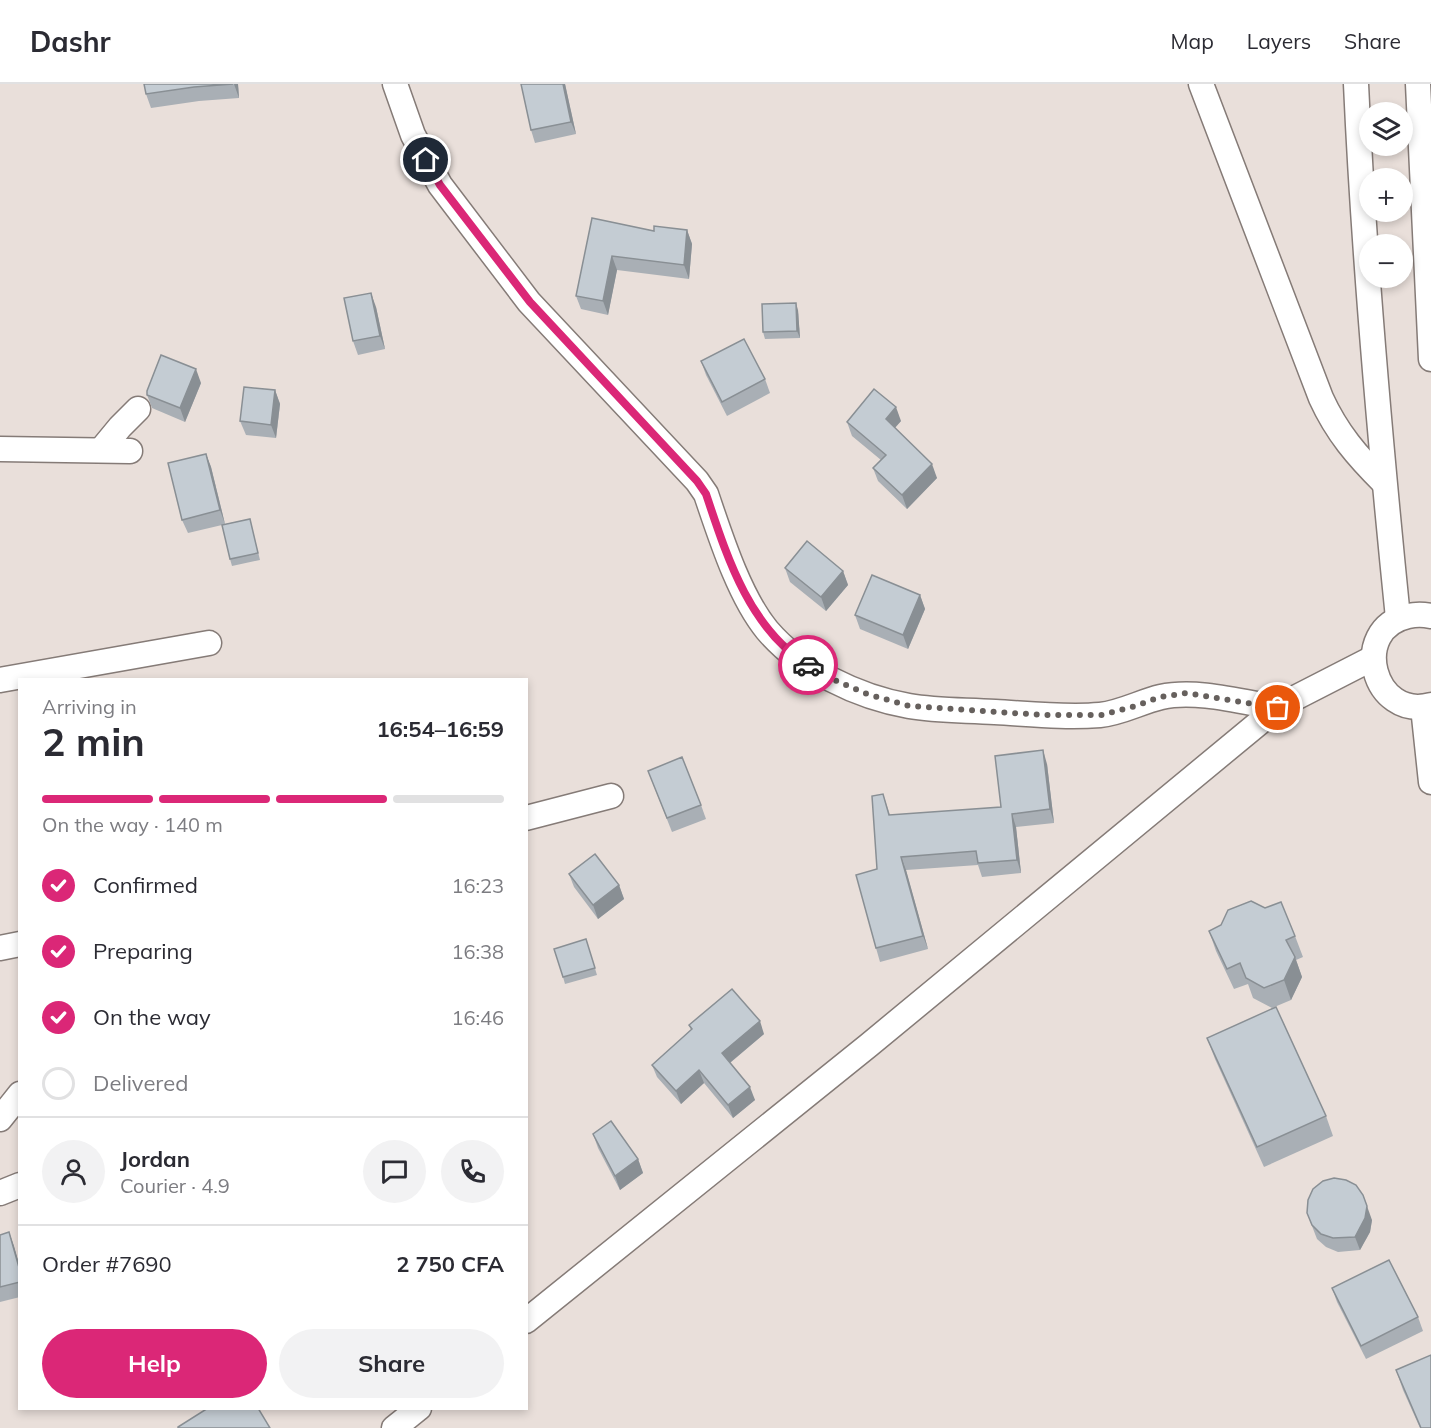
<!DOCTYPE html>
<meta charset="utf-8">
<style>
:root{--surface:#fff;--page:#f2f2f3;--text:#2b2b33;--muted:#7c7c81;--line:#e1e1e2;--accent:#db2777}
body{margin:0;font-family:Mulish,sans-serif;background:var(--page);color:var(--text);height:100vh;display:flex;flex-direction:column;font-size:22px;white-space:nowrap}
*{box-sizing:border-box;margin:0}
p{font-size:20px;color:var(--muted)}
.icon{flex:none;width:33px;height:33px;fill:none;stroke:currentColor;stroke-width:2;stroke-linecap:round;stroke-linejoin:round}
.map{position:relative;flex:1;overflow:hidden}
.panel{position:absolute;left:18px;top:594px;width:510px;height:732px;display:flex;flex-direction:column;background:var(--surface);border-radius:0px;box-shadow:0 3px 9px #0003}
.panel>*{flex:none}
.controls{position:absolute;left:1359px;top:18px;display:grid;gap:12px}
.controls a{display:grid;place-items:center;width:54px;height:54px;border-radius:50%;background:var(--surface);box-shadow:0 3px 9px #0003;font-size:30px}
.pin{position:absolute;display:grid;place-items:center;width:51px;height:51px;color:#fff;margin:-26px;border:3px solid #fff;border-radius:50%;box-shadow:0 2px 6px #0007}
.courier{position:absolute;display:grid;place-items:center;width:60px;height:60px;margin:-30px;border:4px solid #db2777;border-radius:50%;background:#fff;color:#222;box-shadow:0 2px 8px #0007}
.head em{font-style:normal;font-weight:700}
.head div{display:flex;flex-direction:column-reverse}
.head{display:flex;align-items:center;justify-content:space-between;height:102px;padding:0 24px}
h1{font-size:39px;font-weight:700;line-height:45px}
.bar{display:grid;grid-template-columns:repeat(4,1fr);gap:9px 6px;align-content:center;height:72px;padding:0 24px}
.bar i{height:8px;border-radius:4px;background:var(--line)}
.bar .selected{background:var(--accent)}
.bar p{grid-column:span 4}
.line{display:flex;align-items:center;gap:15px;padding:0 24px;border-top:2px solid var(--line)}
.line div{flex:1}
.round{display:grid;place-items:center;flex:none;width:63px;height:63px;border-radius:32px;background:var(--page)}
ol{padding:0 24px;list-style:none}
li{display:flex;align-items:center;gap:18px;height:66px}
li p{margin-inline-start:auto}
li .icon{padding:6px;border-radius:50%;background:var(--accent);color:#fff;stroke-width:4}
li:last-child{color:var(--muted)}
li i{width:33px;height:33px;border:3px solid var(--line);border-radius:50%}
.action{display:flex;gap:12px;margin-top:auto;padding:12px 24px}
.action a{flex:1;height:69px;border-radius:36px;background:var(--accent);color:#fff;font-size:24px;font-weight:700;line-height:69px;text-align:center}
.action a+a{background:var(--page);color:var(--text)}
header{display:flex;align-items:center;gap:36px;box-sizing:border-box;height:84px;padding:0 30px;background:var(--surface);border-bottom:2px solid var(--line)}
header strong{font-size:28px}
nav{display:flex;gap:33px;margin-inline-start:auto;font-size:21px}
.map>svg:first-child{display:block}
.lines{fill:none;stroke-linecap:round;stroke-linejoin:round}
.street-casing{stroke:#857b77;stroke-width:27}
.street{stroke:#fff;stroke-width:24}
.wall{fill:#a9afb5}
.shaded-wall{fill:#898f94}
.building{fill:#c4ccd3;stroke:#898f94;stroke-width:1.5}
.done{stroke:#66605d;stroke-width:6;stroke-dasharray:0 10.8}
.route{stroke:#db2777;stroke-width:8}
</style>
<header>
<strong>Dashr</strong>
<nav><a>Map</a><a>Layers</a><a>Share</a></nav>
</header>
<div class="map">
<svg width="1431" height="1344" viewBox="0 0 1431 1344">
<rect width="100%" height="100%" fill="#e9dfda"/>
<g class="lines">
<g class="street-casing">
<g id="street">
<path d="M395 0 413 51 440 101 529 218 697 397 706 410C720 451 739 512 767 546 801 586 858 613 909 622 937 627 967 626 995 628 1030 630 1065 634 1100 631 1121 629 1140 618 1161 613 1196 605 1242 618 1278 624"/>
<path d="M1201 0 1321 314C1337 349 1357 372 1384 399"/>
<path d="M1356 0C1364 178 1380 357 1398 534"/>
<path d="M1418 0 1431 275"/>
<path d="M0 365 130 367"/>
<path d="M101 366 120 343 138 325"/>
<path d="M1431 532C1422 530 1417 530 1408 532 1349 545 1373 637 1431 621"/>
<path d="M0 596 209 559"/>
<path d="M1423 623 1431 698"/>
<path d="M526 734 611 712"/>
<path d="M0 864 20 860"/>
<path d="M0 1035 20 1010"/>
<path d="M0 1109 20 1101"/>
<path d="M526 1237 869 961 1260 638 1293 615 1373 574"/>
<path d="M394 1344 419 1324"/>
</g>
</g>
<use href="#street" class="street"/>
</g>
<g class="wall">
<path d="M144 0H238L239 14 199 17 151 24 146 10Z"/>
<path d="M521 0H565L576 50 535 59 531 46Z"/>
<path d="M592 134 654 147 687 146 692 160 689 195 617 186 608 231 581 225 576 212Z"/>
<path d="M376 223 385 265 358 271 353 257Z"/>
<path d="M798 226 800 254 765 255 763 248Z"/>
<path d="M701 277 765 295 770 309 727 332 706 291Z"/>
<path d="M201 299 185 338 152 324 147 311Z"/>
<path d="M275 306 280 320 276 354 246 351 240 337Z"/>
<path d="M901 337 895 344 937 394 907 425 878 397 873 384 881 376 852 352 847 338Z"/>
<path d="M206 370 211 383 225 440 250 435 260 476 232 482 230 475 222 441 188 449 182 436Z"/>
<path d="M785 484 843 487 848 501 826 527 790 498Z"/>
<path d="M920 511 925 525 908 565 860 545 855 531Z"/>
<path d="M1047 680 1054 739 1016 743 1021 789 982 793 978 781 906 786 928 865 880 878 876 864 877 785 883 710 890 731 1001 723Z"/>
<path d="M648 687 701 721 706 735 672 748Z"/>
<path d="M569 790 619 801 624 815 598 835 574 803Z"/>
<path d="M1209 847 1295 852 1303 873 1296 876 1302 893 1291 916 1272 924 1253 914 1248 900 1234 905 1216 867Z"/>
<path d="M586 855 597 891 565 900 563 893Z"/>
<path d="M689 941 764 950 730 979 755 1016 733 1034 704 999 681 1020 657 993 652 981 691 946Z"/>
<path d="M1207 954 1326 1032 1333 1052 1264 1083 1215 975Z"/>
<path d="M593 1050 638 1075 643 1089 620 1106 598 1064Z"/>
<path d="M1307 1129 1372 1136 1370 1148 1360 1166 1338 1168 1326 1163 1317 1155Z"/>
<path d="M9 1148 20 1183V1213L0 1218V1151Z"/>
<path d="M1332 1204 1418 1233 1423 1247 1366 1275 1337 1218Z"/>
<path d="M1396 1286 1431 1344H1420L1403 1306Z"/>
</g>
<g class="shaded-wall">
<path d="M234 0H238L239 14Z"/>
<path d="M563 0H565L576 50 571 38Z"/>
<path d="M687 146 692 160 689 195 684 181Z"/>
<path d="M612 172 617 186 608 231 603 217Z"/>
<path d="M371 209 376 223 385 265 380 252Z"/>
<path d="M796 219 798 226 800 254 797 247Z"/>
<path d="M196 285 201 299 185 338 180 324Z"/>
<path d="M275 306 280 320 276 354 271 341Z"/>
<path d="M896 323 901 337 891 348 886 335Z"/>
<path d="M206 370 211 383 225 440 220 426Z"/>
<path d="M932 380 937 394 907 425 902 411Z"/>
<path d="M843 487 848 501 826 527 821 513Z"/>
<path d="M920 511 925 525 908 565 903 551Z"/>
<path d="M1043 666 1047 680 1054 739 1050 725Z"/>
<path d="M1012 730 1016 743 1021 789 1017 776Z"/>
<path d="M901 773 906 786 928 865 923 852Z"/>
<path d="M619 801 624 815 598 835 593 821Z"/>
<path d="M1295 873 1302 893 1291 916 1284 896Z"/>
<path d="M760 937 764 950 726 982 722 969Z"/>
<path d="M699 986 704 999 681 1020 676 1007Z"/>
<path d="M750 1003 755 1016 733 1034 728 1021Z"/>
<path d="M638 1075 643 1089 620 1106 615 1092Z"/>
<path d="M1363 1111 1372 1136 1370 1148 1360 1166 1355 1153Z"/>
<path d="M9 1148 14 1162 20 1183V1187Z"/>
</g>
<g class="building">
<path d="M144 0H233L194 3 146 10Z"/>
<path d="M521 0H563L571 38 531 46Z"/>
<path d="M592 134 654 147V142L687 146 684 181 612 172 603 217 576 212Z"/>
<path d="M371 209 380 252 353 257 344 214Z"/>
<path d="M796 219 797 247 763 248 762 220Z"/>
<path d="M744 255 765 295 722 318 701 277Z"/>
<path d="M161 271 196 285 180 324 147 311V307Z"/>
<path d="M244 303 275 306 271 341 240 337Z"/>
<path d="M874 305 896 323 886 335 932 380 902 411 873 384 886 371 847 338Z"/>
<path d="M206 370 220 426 182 436 168 379Z"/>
<path d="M250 435 258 469 230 475 222 441Z"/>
<path d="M807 457 843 487 821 513 785 484Z"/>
<path d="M872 491 920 511 903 551 855 531Z"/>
<path d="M1043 666 1050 725 1012 730 1017 776 978 779 976 767 901 773 923 852 876 864 856 791 877 785 872 712 883 710 889 731 1001 723 995 672Z"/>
<path d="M682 673 701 721 667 734 648 687Z"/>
<path d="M595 770 619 801 593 821 569 790Z"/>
<path d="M1251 817 1265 824 1281 818 1295 852 1286 856 1295 873 1284 896 1264 904 1246 894 1240 879 1227 885 1209 847 1221 841 1228 826Z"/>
<path d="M586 855 595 884 563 893 554 865Z"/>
<path d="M732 905 760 937 722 969 750 1003 728 1021 699 986 676 1007 652 981 692 945 689 941Z"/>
<path d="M1276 923 1326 1032 1257 1063 1207 954Z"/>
<path d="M611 1037 638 1075 615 1092 593 1050Z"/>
<path d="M1334 1094 1346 1096 1356 1101 1363 1111 1367 1122 1365 1134 1355 1153 1333 1154 1321 1150 1312 1141 1307 1129 1308 1116 1313 1105 1323 1097Z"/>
<path d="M9 1148 20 1187V1198L0 1203V1151Z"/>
<path d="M1389 1176 1418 1233 1361 1262 1332 1204Z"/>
<path d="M1431 1271V1344H1421L1396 1286Z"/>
<path d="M208 1324H258L270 1344H178V1343Z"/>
</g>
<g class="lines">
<path class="done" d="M808 581 825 592 867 610 909 622 1043 631H1102L1136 622 1160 613 1187 609 1278 624"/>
<path class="route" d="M426 76 440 101 530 218 697 397 706 410C727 473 749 544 808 581"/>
</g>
</svg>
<div class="controls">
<a><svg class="icon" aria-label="layers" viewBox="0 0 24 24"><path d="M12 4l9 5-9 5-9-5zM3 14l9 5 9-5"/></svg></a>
<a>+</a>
<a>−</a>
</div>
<div class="pin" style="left:1278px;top:624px;background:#ea580c"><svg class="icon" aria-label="bag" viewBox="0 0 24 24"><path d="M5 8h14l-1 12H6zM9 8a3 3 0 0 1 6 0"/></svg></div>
<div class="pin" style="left:426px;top:76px;background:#1f2937"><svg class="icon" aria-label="home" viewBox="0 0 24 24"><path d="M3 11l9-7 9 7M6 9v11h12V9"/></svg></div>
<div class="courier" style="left:808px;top:581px"><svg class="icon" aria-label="car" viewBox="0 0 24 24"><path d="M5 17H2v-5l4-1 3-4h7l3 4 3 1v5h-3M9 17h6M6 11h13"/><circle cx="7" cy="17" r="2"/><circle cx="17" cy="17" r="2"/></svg></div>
<section class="panel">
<div class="head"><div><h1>2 min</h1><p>Arriving in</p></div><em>16:54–16:59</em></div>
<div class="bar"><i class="selected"></i><i class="selected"></i><i class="selected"></i><i></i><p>On the way · 140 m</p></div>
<ol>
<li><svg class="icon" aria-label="check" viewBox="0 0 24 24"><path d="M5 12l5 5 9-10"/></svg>Confirmed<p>16:23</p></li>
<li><svg class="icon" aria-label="check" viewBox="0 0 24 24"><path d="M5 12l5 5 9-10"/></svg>Preparing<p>16:38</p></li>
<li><svg class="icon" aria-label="check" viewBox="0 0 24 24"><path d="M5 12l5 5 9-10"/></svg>On the way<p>16:46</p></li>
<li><i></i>Delivered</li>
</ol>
<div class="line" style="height:108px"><a class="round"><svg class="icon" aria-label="person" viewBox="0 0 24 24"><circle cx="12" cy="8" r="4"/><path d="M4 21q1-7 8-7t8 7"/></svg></a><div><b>Jordan</b><p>Courier · 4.9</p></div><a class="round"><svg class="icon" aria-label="chat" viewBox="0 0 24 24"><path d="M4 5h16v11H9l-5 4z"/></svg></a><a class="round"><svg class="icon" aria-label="phone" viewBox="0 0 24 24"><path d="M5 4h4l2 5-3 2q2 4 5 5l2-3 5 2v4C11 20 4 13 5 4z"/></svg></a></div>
<div class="line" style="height:78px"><div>Order #7690</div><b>2 750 CFA</b></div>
<div class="action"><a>Help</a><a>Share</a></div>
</section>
</div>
